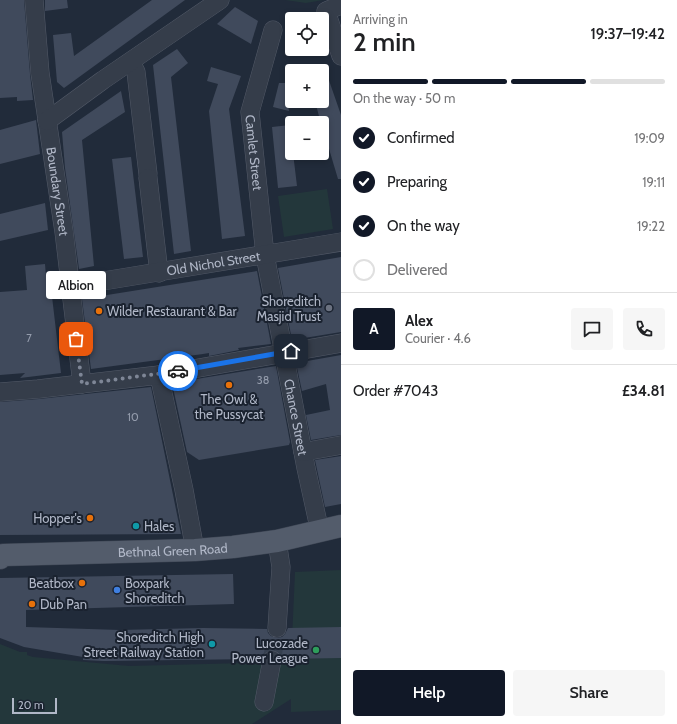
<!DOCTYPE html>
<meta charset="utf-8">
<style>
:root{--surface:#fff;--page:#f6f6f6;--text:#202124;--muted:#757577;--line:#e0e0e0;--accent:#111827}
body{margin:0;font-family:Cabin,sans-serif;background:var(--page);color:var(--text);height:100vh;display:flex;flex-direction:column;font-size:15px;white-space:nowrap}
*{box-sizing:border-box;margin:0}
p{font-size:13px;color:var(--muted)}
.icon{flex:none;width:22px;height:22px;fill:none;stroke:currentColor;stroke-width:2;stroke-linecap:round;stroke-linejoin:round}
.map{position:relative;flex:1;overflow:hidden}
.details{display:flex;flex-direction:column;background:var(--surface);width:336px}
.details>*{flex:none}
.tools{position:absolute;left:285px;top:12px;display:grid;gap:8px}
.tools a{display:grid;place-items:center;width:44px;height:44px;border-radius:4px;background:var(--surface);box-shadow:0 2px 6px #0003;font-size:20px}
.scale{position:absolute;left:12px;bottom:10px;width:45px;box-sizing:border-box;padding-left:4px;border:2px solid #b0b7c7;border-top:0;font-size:11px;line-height:14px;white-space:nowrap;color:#b0b7c7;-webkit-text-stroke:3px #1a222f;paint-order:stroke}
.pin{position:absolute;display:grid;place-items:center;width:34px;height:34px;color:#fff;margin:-17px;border-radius:8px;box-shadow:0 2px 6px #0006}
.courier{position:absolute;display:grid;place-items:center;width:40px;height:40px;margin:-20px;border:3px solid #1a73e8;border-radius:50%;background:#fff;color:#222;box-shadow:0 1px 5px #0007}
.bubble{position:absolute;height:28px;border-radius:4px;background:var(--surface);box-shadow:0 2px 6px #0003;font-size:13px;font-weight:600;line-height:28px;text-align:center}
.headline em{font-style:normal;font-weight:600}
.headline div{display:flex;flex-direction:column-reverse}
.headline{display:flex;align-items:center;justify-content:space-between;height:68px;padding:0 12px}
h1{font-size:26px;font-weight:600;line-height:30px}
.bar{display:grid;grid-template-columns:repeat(4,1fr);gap:6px 4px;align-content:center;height:48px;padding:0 12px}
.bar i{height:5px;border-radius:3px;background:var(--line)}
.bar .selected{background:var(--accent)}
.bar p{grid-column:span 4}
.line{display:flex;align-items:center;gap:10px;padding:0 12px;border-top:1px solid var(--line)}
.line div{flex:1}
.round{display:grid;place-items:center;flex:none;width:42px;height:42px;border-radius:4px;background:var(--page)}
ol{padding:0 12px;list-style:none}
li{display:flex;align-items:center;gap:12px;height:44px}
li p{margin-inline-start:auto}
li .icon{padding:4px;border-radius:50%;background:var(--accent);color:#fff;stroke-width:4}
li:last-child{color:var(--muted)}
li i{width:22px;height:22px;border:2px solid var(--line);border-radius:50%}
.cta{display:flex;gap:8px;margin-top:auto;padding:8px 12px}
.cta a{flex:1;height:46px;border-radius:4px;background:var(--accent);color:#fff;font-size:16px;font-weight:600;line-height:46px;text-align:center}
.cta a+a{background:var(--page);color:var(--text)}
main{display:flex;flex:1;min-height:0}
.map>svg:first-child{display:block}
.green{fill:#23373b}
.building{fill:#404a5c}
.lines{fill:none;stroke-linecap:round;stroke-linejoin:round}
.minor-tunnel{stroke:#36404f;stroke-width:18;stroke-dasharray:18 9;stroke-linecap:butt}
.minor-casing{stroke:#535a68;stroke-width:19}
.major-casing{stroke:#3e4654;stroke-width:23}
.minor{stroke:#353d4a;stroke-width:18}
.major{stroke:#535c6b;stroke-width:22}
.done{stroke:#7e8696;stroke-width:4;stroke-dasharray:0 7.2}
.route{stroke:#1a73e8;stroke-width:5}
.worship-dot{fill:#6b7280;stroke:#1a222f;stroke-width:1.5}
.food-dot{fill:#e8710a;stroke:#1a222f;stroke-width:1.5}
.culture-dot{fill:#0f9aa8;stroke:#1a222f;stroke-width:1.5}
.shop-dot{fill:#3f7fe0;stroke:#1a222f;stroke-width:1.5}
.leisure-dot{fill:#2e9e5b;stroke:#1a222f;stroke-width:1.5}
.labels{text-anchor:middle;stroke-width:4;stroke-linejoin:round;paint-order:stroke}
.number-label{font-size:11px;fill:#949cac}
.street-label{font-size:13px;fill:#b0b7c7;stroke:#1a222f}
.poi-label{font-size:13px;fill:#b0b7c7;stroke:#1a222f;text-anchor:end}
</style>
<main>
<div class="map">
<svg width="341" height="724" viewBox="0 0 341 724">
<rect width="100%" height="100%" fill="#212b3a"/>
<g class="green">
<path d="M285 0H323L306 3Z"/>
<path d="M327 189 333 229 284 237 278 196Z"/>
<path d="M341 570V710L291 712V699L252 724H0V644L20 652H27V655L33 657 129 666 291 662 295 572Z"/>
</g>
<g class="building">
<path d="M0 0H24L30 74 33 100 17 101V97L0 98Z"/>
<path d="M45 0H67L68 8 45 11Z"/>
<path d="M152 0H185L64 88 57 82 53 35 71 33 74 56Z"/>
<path d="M235 7 258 21 251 44 217 24Z"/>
<path d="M177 49 188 63 171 77 191 251 174 254 153 65Z"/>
<path d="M324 66 341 115V179H338L321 122H327L320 120 315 101H322V67Z"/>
<path d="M211 67 241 76 229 109 245 236 222 239 209 111 218 84 207 81Z"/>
<path d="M279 83H292V105H288L289 111 273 107Z"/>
<path d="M121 91 125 112 82 140 94 266 79 269 65 168 62 132Z"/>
<path d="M36 120 40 154 0 164V130Z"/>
<path d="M290 125 292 153H293L297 186 278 188 272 127Z"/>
<path d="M131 157 143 257 124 259 112 159Z"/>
<path d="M45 203 48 230 0 241V214Z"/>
<path d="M341 257V332L292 340 278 268Z"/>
<path d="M45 264 47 289 51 288 61 373 20 378 25 373 0 375V292L27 290 25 266Z"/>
<path d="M257 271 271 344 238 348 239 350 209 356V353L203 354 91 369 82 299Z"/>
<path d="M341 355V435L311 440 306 415 330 410 326 384 302 391 296 363Z"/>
<path d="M276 366 290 442 289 445 199 460 187 452 172 383Z"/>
<path d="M151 387 181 534 0 535V402L39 399Z"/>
<path d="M341 456V504L325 507 315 460Z"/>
<path d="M233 574 234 604 26 610V627L120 630 203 628 267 629 268 633 271 636 277 638 282 637 285 634 288 628 341 627V658L282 659 279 652 274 650H268L264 653 261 659 104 661 83 660V657L24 647 0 638V578Z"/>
</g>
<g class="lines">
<path class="minor-tunnel" d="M272 660 277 628"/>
<g class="minor-casing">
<g id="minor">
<path id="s1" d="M34 0 40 73 64 232 82 384"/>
<path d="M341 5 326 11 341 56"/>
<path id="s2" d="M273 30 250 112 265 255 306 468 320 532"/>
<path d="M131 62 136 72 148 174"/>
<path d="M47 121 103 80 220 0"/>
<path d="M148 178 159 273"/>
<path id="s3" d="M85 284 341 242"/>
<path d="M159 375 184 490 195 550"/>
<path d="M0 392 38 389 159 375 341 343"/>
<path d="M303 452 341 445"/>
<path d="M277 628 281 567 277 541"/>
<path d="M264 702 272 660"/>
</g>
</g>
<g class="major-casing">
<g id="major">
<path id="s4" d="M0 558 3 555 195 550 233 547 277 541 341 526"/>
</g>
</g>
<use href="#minor" class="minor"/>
<use href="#major" class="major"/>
</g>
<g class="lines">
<path class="done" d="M76 339 82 384 178 371"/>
<path class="route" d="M178 371 291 351"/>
</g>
<circle class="worship-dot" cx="329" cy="308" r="4"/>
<g class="food-dot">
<circle cx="99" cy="311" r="4"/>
<circle cx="229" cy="385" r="4"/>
<circle cx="90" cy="518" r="4"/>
<circle cx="82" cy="583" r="4"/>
<circle cx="32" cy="604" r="4"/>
</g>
<g class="culture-dot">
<circle cx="136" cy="526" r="4"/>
<circle cx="212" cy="644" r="4"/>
</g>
<circle class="shop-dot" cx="117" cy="590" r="4"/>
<circle class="leisure-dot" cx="316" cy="650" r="4"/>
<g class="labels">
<g class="number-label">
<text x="29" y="342">7</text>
<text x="263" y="384">38</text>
<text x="133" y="421">10</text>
</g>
<g class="street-label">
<text dy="5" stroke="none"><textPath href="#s2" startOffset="126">Camlet Street</textPath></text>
<text dy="5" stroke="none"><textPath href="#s1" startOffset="193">Boundary Street</textPath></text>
<text dy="5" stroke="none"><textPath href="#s3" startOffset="130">Old Nichol Street</textPath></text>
<text dy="5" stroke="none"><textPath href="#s2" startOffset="394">Chance Street</textPath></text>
<text dy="5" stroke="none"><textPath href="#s4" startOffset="174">Bethnal Green Road</textPath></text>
</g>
<g class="poi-label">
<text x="321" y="306">Shoreditch<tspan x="321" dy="15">Masjid Trust</tspan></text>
<text x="107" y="316" text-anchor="start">Wilder Restaurant &amp; Bar</text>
<text x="229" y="404" text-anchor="middle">The Owl &amp;<tspan x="229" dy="15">the Pussycat</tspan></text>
<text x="82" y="523">Hopper's</text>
<text x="144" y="531" text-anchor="start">Hales</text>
<text x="74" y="588">Beatbox</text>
<text x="125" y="588" text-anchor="start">Boxpark<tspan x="125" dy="15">Shoreditch</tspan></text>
<text x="40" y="609" text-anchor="start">Dub Pan</text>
<text x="204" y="642">Shoreditch High<tspan x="204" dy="15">Street Railway Station</tspan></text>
<text x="308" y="648">Lucozade<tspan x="308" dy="15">Power League</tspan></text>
</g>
</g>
</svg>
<div class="tools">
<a><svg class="icon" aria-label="locate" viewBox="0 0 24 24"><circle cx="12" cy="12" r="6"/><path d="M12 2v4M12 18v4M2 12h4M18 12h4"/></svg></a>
<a>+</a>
<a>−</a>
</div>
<div class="scale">20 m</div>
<div class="pin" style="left:76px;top:339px;background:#ea580c"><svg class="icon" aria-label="bag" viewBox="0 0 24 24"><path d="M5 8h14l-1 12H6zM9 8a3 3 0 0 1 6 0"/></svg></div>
<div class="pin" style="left:291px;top:351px;background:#1f2937"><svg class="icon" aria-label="home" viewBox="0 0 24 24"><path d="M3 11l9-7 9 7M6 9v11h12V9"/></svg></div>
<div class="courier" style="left:178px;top:371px"><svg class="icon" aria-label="car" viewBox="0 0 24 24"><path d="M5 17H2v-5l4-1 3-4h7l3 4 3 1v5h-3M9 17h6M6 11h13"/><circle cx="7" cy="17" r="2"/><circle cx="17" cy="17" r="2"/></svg></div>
<div class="bubble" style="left:46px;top:271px;width:60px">Albion</div>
</div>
<section class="details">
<div class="headline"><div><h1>2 min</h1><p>Arriving in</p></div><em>19:37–19:42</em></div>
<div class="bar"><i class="selected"></i><i class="selected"></i><i class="selected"></i><i></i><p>On the way · 50 m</p></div>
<ol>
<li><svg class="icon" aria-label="check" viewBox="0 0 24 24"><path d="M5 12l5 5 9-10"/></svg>Confirmed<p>19:09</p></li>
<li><svg class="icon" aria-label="check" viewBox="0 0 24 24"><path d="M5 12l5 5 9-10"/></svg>Preparing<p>19:11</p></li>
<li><svg class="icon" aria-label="check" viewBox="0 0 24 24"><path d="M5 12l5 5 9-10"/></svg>On the way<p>19:22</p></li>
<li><i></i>Delivered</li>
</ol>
<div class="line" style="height:72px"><b class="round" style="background:var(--accent);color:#fff">A</b><div><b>Alex</b><p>Courier · 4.6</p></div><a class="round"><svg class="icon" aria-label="chat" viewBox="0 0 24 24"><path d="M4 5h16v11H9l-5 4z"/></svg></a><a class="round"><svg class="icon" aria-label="phone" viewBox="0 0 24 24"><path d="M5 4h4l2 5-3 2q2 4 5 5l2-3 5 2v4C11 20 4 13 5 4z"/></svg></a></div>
<div class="line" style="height:52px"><div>Order #7043</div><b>£34.81</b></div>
<div class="cta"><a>Help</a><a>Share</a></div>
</section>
</main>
